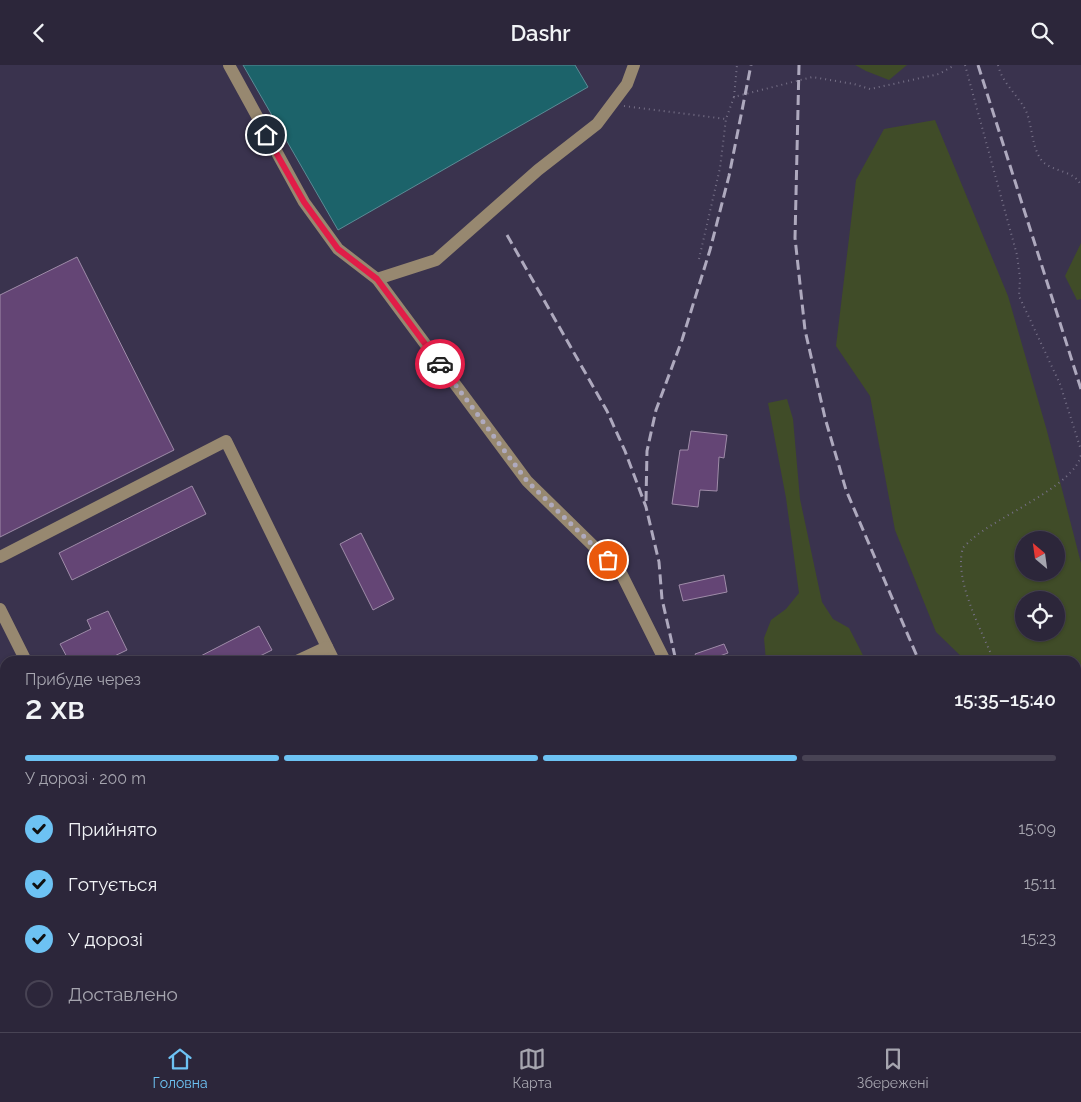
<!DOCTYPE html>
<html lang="uk">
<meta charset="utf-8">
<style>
:root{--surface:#2c263a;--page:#383245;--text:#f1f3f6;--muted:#a6a5af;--line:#484354;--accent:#6dc2f3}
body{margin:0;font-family:Raleway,sans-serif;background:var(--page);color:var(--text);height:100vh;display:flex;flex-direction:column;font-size:19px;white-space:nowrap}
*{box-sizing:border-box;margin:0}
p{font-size:16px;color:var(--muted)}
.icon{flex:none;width:28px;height:28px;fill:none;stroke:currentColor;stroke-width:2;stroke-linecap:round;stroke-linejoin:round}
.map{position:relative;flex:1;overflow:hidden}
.panel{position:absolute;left:0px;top:591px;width:1081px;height:376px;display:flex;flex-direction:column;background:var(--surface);border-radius:15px 15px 0 0;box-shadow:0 1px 4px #0004,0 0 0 1px var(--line)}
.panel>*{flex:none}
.needle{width:32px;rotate:331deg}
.fabs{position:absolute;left:1015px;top:466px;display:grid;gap:10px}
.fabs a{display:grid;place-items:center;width:50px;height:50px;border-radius:50%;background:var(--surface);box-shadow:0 1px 4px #0004,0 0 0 1px var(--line);font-size:25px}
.pin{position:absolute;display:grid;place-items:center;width:42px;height:42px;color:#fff;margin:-21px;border:2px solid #fff;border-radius:50%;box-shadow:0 1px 5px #0007}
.courier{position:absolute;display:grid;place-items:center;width:50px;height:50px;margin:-25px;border:4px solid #e11d48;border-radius:50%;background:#fff;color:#222;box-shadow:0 1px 6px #0007}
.headline em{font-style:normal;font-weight:600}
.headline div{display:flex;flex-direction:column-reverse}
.headline{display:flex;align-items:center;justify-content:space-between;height:85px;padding:0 25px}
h1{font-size:32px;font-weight:600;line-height:38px}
.bar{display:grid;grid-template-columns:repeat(4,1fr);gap:8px 5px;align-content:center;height:60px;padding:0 25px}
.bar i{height:6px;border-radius:4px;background:var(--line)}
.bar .on{background:var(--accent)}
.bar p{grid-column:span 4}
ol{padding:0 25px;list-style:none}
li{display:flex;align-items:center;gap:15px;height:55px}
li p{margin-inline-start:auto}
li .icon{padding:5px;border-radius:50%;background:var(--accent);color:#111;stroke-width:4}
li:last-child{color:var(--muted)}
li i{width:28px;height:28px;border:2px solid var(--line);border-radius:50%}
header{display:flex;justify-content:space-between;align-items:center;height:65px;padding:0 25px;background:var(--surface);font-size:22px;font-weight:600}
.tab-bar{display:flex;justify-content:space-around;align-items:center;height:70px;border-top:1px solid var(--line);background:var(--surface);font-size:14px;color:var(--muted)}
.tab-bar a{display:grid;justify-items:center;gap:2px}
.tab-bar .on{color:var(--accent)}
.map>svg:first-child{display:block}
.green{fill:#404c28;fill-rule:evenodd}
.water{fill:#1c636a;stroke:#5b8c96}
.building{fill:#644575;stroke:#9f8ca9}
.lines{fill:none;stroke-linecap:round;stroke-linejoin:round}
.path{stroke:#767087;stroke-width:2;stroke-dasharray:1 4;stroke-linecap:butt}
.minor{stroke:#978870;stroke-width:12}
.rail{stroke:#aea9be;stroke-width:3;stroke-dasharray:10 5;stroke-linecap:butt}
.done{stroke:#afaabe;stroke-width:5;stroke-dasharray:0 9}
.route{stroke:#e11d48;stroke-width:6}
</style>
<header><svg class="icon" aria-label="back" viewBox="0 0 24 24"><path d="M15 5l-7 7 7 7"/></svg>Dashr<svg class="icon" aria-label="search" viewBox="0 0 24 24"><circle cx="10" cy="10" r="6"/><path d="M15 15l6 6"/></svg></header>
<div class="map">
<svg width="1081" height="967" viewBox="0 0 1081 967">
<rect width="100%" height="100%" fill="#3a334e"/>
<g class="green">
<path d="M855 0H907L889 15 866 6Z"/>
<path d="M935 55 1008 231 1047 366 1081 498V947L1076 919V596H966L936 567 895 465 870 331 836 281 856 115 884 64ZM1024 475H1056V508H1024ZM1024 535H1056V568H1024Z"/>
<path d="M1081 178V234L1077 235 1065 211Z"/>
<path d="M787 334 793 354 800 434 822 537 833 554 849 563 866 596H766L764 573 771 555 786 544 799 528 786 433 768 338Z"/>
<rect x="926" y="963" width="66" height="4"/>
</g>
<path class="water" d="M243 0H575L588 22 338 165Z"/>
<g class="building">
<path d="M77 192 174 385 0 472V230Z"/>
<path d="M691 366 727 370 724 393 719 392 717 426 700 425 698 442 672 439 680 385H688Z"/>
<path d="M192 421 206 449 72 515 59 488Z"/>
<path d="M361 468 394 534 373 545 340 479Z"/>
<path d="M724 510 727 527 683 536 679 520Z"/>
<path d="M108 546 127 585 104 596H69L60 579 91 564 87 555Z"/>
<path d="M259 561 272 585 250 596H191Z"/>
<path d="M724 579 728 588 706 596H698L695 589Z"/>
</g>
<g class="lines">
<g class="path">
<path d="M965 0 1017 190 1020 213 1019 231 1060 319 1081 385"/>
<path d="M998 0C1002 18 1018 30 1026 46 1033 62 1031 83 1043 97 1054 107 1076 106 1081 121"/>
<path d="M734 32 737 0"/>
<path d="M624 41 726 54"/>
<path d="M699 194 720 103 726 54 734 32 812 12 854 19 870 24 939 9 955 0"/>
<path d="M994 596C982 567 960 526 961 495 961 492 962 486 963 483 964 481 969 477 971 475 994 453 1077 420 1081 389"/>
<path d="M1076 916 1081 934 1080 967"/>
</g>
<g class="minor">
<path d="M229 0 304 137 338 184 377 214 436 195 538 105 597 59 627 19 634 0"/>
<path d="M377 214 527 416 621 508 665 596"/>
<path d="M0 492 226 376 334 596"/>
<path d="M0 544 26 596"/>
<path d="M297 596 327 582"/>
<path d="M784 962V967"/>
</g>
<g class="rail">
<path d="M799 0 795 173 805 265 825 353 846 425 919 596"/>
<path d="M978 0 1081 324"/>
<path d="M507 170 607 346 625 386 646 442 659 497 662 534 676 596"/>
<path d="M646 436 647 386 656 345 682 275 710 185 729 111 751 0"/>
<path d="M0 654 5 665"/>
<path d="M0 685 5 691"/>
<path d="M0 753 5 762"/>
<path d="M0 778 5 804"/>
<path d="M26 962V967"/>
<path d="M154 962 156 967"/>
<path d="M746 962V967"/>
<path d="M1053 962V967"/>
</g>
</g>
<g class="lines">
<path class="done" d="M440 299 527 416 608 495"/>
<path class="route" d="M266 70 304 137 338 184 377 214 440 299"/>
</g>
</svg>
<div class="fabs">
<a><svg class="needle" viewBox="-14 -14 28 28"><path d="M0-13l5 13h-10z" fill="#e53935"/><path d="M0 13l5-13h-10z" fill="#a6a5af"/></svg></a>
<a><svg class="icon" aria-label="locate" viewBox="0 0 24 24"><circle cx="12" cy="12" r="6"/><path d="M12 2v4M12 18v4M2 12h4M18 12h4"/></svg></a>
</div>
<div class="pin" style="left:608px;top:495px;background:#ea580c"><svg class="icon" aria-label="bag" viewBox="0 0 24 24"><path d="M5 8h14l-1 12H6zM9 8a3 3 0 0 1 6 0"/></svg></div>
<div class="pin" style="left:266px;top:70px;background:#1f2937"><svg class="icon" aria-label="home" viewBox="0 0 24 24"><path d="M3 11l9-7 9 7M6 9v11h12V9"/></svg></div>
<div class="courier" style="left:440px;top:299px"><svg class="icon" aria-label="car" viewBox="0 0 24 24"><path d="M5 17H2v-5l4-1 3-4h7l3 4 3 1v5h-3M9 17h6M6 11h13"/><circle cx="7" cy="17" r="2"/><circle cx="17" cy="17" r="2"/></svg></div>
<section class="panel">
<div class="headline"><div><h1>2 хв</h1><p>Прибуде через</p></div><em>15:35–15:40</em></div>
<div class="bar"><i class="on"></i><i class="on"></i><i class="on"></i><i></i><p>У дорозі · 200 m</p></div>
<ol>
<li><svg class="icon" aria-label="check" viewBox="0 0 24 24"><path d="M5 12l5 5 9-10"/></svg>Прийнято<p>15:09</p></li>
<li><svg class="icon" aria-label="check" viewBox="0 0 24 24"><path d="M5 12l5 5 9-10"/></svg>Готується<p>15:11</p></li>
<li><svg class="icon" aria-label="check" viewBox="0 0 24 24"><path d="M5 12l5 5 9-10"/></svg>У дорозі<p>15:23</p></li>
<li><i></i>Доставлено</li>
</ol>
</section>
</div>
<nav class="tab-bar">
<a class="on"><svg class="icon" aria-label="home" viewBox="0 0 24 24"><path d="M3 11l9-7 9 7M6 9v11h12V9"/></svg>Головна</a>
<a><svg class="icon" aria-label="map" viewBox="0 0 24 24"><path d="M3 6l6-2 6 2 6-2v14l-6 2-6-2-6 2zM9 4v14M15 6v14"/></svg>Карта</a>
<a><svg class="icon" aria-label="saved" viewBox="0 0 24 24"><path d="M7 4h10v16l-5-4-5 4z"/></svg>Збережені</a>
</nav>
